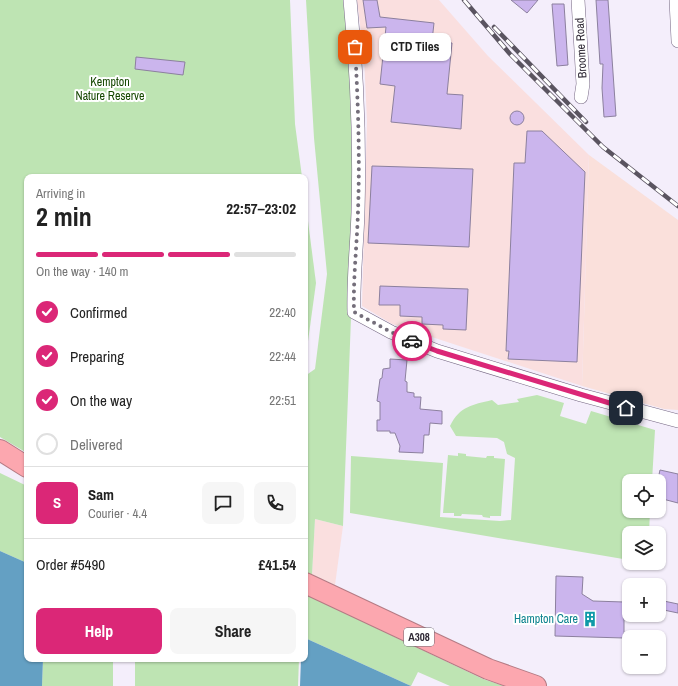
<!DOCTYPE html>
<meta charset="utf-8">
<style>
:root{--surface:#fff;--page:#f6f6f6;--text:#222;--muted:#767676;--line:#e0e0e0;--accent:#db2777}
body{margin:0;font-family:"Archivo Narrow",sans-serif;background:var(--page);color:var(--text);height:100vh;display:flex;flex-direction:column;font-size:15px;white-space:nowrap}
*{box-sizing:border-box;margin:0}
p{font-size:13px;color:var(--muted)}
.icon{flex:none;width:22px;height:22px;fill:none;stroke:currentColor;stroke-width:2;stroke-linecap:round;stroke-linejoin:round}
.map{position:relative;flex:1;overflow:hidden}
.details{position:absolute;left:24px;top:174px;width:284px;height:488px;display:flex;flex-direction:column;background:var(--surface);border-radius:8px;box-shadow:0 1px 3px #0004}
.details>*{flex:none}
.tools{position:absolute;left:622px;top:474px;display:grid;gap:8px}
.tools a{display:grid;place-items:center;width:44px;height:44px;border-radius:8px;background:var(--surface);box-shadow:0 1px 3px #0004;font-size:20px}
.pin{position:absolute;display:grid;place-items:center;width:34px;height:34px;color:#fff;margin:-17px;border-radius:8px;box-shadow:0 2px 6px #0006}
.courier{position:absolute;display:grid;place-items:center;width:40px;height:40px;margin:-20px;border:3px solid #db2777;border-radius:50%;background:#fff;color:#222;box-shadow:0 1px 5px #0007}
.bubble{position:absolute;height:28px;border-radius:8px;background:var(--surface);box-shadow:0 1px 3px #0004;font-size:13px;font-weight:800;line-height:28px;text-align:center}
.headline em{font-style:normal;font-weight:800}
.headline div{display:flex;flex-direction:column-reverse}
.headline{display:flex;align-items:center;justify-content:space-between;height:68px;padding:0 12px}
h1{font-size:26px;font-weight:800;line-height:30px}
.bar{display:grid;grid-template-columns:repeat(4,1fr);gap:6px 4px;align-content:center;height:48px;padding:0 12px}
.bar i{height:5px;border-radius:3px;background:var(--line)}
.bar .active{background:var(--accent)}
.bar p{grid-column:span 4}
.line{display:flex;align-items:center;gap:10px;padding:0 12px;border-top:1px solid var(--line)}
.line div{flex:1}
.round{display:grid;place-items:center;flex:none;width:42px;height:42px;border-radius:8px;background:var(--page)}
ol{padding:0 12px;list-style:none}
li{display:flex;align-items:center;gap:12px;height:44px}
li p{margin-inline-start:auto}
li .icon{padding:4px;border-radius:50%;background:var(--accent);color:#fff;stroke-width:4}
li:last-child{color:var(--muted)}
li i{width:22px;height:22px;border:2px solid var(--line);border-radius:50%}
.cta{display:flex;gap:8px;margin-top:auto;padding:8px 12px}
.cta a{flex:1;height:46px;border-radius:8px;background:var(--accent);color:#fff;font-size:16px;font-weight:800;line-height:46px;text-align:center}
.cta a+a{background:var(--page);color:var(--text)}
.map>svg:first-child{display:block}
.commercial{fill:#fae0db}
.industrial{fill:#fadfdf}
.green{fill:#bee4b3}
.water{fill:#64a0c3}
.building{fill:#cbb5ed;stroke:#8c809e}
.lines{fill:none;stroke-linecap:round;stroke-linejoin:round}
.minor-casing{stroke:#756783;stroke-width:14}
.highway-casing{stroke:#b47b84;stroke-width:22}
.minor{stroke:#fff;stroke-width:13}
.highway{stroke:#fca7af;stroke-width:20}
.rail-casing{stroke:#5a5460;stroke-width:4.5}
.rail{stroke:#fff;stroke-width:3;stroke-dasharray:9;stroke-linecap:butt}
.done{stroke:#746e7a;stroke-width:4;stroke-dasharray:0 7.2}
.route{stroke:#db2777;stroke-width:5}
.labels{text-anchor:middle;stroke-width:4;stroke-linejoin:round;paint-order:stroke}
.shield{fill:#fff;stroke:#6d6972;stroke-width:1}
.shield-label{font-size:11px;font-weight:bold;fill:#2f2935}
.street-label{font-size:12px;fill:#2f2935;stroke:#fff}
.park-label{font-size:12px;fill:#154700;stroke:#fff}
.culture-label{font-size:12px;fill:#0d838f;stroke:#fff;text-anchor:end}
</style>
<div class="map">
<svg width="678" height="686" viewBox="0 0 678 686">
<rect width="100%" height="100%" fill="#f4eefb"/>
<path class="commercial" d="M589 155 678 220V410L664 409 582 386Z"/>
<g class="industrial">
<path d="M357 0H439L488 56 589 155 582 386 392 324 362 306 367 121 364 57Z"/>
<path d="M315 519 343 526 335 585 312 575Z"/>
</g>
<g class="green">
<path d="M0 0H290L295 124 302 177H27V453L0 437Z"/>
<path d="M306 0H343L352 79 355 214 343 526 315 519 312 575 305 572V376L315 369 327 274 314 138Z"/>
<path d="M305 198 316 283 305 363Z"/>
<path d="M537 395 564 403 560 416 586 424 591 411 655 430 652 481H629V511H650L649 533H629V560L350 513 351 456 443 463 440 517 500 521 511 520 515 458 507 454 504 442 497 438 456 436 450 426C460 406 472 405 492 400L498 405 519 402 517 399Z"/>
<path d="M458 453 466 454V456L486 458 487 456H494V458L505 459 501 516H490V518L483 517 482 515 462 514 461 516H454V513H443L448 455 458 456Z"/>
<path d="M0 473 27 486V563L0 551Z"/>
<path d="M305 594 483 679 504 686H450L418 672 411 686 305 638Z"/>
<path d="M43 659H113V686H42Z"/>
<path d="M135 659H299L298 686H135Z"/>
</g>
<g class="water">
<path d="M0 551 27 563V659H43L42 686H0Z"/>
<path d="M305 638 411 686H300L301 659H305Z"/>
</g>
<g class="building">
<path d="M363 0H377L380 17 434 23 432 41 452 43 447 94 463 95 461 129 391 122 395 86 380 84 386 27 367 28Z"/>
<path d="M511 0H538L527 13Z"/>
<path d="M596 0H608L616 116 604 117 602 88 603 64H600Z"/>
<path d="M552 4H564L568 65 557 66Z"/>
<path d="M136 57 185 62 183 75 135 69Z"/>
<circle cx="517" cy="118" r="7"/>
<path d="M527 131H542L585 172 577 362 508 359 509 351H506L514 163H525Z"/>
<path d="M372 166 473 169 469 247 368 243Z"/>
<path d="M380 286 468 289 466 330 443 329V325L422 324V317L400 316V305H379Z"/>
<path d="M390 359 407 360 405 381 407 382V392L414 393V397H421L420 409 442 411V424L430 423 429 435H424L423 453 399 452 400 446 395 433H390V431H377V420H380V402L377 401 380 379 382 378 383 369 390 368Z"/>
<path d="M660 470 678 474V503L659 498 658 479Z"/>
<path d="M556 576 583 577 582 594 593 601 624 602V638L555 636Z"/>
<path d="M659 600 678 604V613L659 609Z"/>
</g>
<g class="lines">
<g class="minor-casing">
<g id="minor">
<path d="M350 0C357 71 360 141 358 212 357 245 353 278 354 312L391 332 437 351 581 395 678 421"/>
<path d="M578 0 583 84 581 97"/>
<path d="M676 0 678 41"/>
</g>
</g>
<g class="highway-casing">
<g id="highway">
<path d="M0 450 27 467"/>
<path d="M305 583 488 669 536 686"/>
</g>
</g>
<use href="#minor" class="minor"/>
<use href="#highway" class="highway"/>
<g class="rail-casing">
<g id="rail">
<path d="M464 0 510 54 603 147 678 206"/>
<path d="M494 27 586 122"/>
</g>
</g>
<use href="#rail" class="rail"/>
</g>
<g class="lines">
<path class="done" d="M355 47C358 102 360 156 358 211 357 245 353 278 354 312L391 332 412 341"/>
<path class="route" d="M412 341 437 351 626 408"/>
</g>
<defs>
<g id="building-bare" transform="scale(1.2)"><path d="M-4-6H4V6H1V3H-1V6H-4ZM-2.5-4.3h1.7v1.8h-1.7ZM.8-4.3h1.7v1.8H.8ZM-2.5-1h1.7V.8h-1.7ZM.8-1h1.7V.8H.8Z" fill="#0f9aa8" stroke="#fff" stroke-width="2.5" paint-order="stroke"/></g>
</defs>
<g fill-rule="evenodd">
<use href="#building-bare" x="590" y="619"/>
</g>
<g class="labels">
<rect class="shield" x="404" y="628" width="30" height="18" rx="3"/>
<g class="shield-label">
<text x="419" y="641">A308</text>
</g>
<g class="street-label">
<text transform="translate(581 48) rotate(-93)" y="4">Broome Road</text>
</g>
<g class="park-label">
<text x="110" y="86">Kempton<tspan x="110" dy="14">Nature Reserve</tspan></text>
</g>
<g class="culture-label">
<text x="578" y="623">Hampton Care</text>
</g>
</g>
</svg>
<div class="tools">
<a><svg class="icon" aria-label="locate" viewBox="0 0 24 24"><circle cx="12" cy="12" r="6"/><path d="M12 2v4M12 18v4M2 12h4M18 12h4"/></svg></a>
<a><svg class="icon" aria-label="layers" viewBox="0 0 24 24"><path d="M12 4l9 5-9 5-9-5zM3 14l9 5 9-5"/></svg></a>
<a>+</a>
<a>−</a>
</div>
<div class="pin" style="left:355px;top:47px;background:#ea580c"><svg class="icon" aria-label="bag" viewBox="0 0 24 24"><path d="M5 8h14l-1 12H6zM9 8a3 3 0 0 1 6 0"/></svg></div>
<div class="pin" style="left:626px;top:408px;background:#1f2937"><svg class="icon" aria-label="home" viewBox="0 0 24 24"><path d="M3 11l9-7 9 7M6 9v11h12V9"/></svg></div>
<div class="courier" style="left:412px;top:341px"><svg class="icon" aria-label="car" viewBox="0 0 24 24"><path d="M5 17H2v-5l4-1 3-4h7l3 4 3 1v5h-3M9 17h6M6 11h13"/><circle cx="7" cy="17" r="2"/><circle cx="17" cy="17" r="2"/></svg></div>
<div class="bubble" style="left:379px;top:33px;width:72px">CTD Tiles</div>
<section class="details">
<div class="headline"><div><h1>2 min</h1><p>Arriving in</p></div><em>22:57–23:02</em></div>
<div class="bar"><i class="active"></i><i class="active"></i><i class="active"></i><i></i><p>On the way · 140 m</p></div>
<ol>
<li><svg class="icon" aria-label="check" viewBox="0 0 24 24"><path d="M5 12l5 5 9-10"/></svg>Confirmed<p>22:40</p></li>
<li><svg class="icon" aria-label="check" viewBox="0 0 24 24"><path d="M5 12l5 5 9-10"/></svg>Preparing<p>22:44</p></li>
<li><svg class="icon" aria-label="check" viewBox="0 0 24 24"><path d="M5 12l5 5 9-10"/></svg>On the way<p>22:51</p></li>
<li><i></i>Delivered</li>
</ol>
<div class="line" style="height:72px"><b class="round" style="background:var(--accent);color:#fff">S</b><div><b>Sam</b><p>Courier · 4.4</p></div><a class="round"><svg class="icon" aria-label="chat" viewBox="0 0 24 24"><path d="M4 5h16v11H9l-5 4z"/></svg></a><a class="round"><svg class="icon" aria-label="phone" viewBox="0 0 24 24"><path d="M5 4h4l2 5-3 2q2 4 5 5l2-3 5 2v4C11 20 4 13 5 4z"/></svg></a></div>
<div class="line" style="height:52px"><div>Order #5490</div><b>£41.54</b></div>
<div class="cta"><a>Help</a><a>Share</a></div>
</section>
</div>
